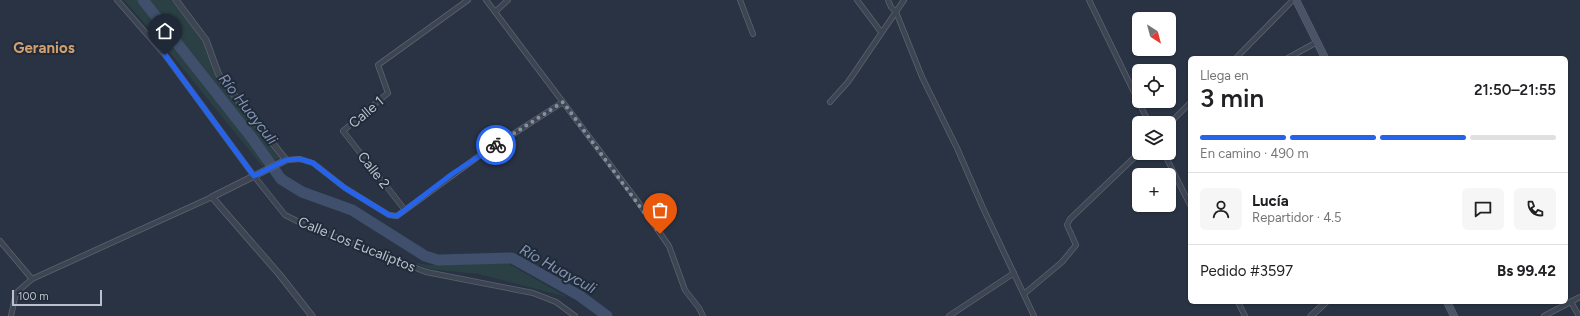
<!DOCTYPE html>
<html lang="es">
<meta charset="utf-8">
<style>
:root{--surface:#fff;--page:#f6f6f6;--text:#202124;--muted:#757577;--line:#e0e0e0;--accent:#2563eb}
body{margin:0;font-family:Figtree,sans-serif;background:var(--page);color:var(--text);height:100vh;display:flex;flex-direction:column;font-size:15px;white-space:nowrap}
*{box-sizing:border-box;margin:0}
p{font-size:13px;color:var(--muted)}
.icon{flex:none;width:22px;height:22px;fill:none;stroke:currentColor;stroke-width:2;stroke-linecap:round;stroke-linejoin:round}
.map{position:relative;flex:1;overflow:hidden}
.details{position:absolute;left:1188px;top:56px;width:380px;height:248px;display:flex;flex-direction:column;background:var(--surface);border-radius:6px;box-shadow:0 1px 3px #0004}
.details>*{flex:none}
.needle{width:26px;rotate:144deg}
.tools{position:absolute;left:1132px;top:12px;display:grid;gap:8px}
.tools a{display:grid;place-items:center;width:44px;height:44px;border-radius:6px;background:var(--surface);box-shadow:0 1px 3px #0004;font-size:20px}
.scale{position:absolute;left:12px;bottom:10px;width:90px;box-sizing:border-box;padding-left:4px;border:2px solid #bac1cd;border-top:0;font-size:11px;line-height:14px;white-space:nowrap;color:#bac1cd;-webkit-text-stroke:3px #212a39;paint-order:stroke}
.pin{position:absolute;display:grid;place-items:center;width:34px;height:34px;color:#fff;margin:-41px -17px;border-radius:50% 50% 50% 0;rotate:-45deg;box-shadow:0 0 4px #0007}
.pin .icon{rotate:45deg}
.courier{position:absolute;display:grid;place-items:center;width:40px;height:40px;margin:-20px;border:3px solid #2563eb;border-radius:50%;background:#fff;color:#222;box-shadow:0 1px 5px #0007}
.summary em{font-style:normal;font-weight:600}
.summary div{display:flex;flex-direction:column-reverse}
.summary{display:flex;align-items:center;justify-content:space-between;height:68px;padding:0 12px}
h1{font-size:26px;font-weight:600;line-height:30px}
.bar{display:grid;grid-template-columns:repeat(4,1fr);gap:6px 4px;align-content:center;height:48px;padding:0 12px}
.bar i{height:5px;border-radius:3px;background:var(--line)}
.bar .on{background:var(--accent)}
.bar p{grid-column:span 4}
.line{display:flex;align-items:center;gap:10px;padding:0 12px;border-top:1px solid var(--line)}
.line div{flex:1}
.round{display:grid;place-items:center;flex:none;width:42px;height:42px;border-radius:6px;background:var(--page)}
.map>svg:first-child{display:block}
.green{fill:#2b4044}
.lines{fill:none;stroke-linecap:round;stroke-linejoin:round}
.river{stroke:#3f4f6c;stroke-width:11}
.minor-casing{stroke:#5b6371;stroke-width:6}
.tertiary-casing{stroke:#5b6371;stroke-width:7}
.secondary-casing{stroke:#5b6371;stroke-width:8}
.minor{stroke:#3d4553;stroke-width:4.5}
.tertiary{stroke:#3d4553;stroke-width:5.5}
.secondary{stroke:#4b5466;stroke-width:7}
.done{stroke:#878f9d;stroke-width:4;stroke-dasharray:0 7.2}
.route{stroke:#2563eb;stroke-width:5}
.labels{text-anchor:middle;stroke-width:4;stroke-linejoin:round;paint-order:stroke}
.street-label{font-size:14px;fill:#bac1cd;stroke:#212a39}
.neighbourhood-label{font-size:15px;font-weight:bold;fill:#d49f6e;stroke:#212a39}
.water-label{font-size:15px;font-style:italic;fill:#8395b2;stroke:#212a39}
</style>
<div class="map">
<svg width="1580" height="316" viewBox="0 0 1580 316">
<rect width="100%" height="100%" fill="#293343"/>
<g class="green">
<path d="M124 0H171L208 44 212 70 279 158 262 166 164 45Z"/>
<path d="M413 262 427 265 493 263 509 264 567 297 479 274 428 269Z"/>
</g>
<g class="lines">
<path class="river" d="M143 0 252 138 281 179 302 192 352 210 425 256 438 260 512 258 580 296 607 316"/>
<g class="minor-casing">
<g id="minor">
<path d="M117 0 165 55 254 176 285 215 303 224 426 272 533 293 556 302 575 316"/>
<path d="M486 0 636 199 669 246 685 290 699 308 703 316"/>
<path d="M740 0 753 34"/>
<path d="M857 0 881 32"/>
<path d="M888 0 891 7 896 12 922 77 957 148 983 208 1034 316"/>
<path d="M1089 0 1149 123"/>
<path d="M495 12 508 0"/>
<path d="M1236 58 1293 0"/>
<path d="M1288 58 1317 42"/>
<path d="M830 102 848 82 904 0"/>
<path d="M1169 124 1190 103"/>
<path d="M1164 153 1190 205"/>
<path d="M286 160 300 159 313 163 345 188 389 215 397 216 479 156 563 102"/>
<path d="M405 210 343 131 388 93 378 65 468 0"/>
<path d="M0 241 32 279"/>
<path d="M1024 294 1062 262 1076 245 1067 225 1070 219 1139 153"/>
<path d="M1238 302 1245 316"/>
<path d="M1571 302 1579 316"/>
<path d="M11 316 16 293 32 279 212 197"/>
<path d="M949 316 1014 273"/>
<path d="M1544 316 1580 297"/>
</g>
</g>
<g class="tertiary-casing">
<g id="tertiary">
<path d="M176 0 206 40 218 73 223 81 286 160 212 197 279 274 312 316"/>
<path d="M1311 316 1326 302"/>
</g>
</g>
<g class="secondary-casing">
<g id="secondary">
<path d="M1296 0 1325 58"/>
<path d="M1447 302 1454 316"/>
</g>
</g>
<use href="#minor" class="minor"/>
<use href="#tertiary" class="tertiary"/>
<use href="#secondary" class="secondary"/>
</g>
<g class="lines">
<path class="done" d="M496 145 563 102 660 234"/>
<path class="route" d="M165 55 254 176 286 160 300 159 313 163 345 188 389 215 397 216 452 174 496 145"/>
</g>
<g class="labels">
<g class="street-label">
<text transform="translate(366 112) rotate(-40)" y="5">Calle 1</text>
<text transform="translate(374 170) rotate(52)" y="5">Calle 2</text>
<text transform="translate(357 244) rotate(22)" y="5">Calle Los Eucaliptos</text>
</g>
<g class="neighbourhood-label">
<text x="44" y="53">Geranios</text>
</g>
<g class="water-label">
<text transform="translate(248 109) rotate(52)" y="5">Río Huayculi</text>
<text transform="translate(558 269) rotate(29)" y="5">Río Huayculi</text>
</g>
</g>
</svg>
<div class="tools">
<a><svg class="needle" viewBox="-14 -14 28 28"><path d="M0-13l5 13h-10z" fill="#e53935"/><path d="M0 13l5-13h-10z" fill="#757577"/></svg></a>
<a><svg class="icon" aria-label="locate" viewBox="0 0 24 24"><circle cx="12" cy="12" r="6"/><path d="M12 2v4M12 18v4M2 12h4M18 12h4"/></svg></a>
<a><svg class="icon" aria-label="layers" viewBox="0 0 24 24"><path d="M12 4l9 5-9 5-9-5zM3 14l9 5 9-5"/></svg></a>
<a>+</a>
</div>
<div class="scale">100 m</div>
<div class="pin" style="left:660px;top:234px;background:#ea580c"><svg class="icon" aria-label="bag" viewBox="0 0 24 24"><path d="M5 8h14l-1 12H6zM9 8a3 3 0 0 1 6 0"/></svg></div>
<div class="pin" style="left:165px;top:55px;background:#1f2937"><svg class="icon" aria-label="home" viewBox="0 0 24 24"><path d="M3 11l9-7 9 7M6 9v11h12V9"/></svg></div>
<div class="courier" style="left:496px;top:145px"><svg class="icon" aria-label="bike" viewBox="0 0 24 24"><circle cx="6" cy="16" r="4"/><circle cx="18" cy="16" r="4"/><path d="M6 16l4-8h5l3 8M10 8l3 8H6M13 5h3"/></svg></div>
<section class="details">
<div class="summary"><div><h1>3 min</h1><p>Llega en</p></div><em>21:50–21:55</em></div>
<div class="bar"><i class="on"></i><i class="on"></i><i class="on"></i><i></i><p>En camino · 490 m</p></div>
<div class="line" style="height:72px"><a class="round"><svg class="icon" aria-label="person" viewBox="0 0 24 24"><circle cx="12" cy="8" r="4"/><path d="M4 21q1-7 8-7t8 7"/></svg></a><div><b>Lucía</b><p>Repartidor · 4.5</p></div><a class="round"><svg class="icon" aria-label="chat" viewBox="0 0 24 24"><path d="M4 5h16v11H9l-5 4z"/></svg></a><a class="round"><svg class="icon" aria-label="phone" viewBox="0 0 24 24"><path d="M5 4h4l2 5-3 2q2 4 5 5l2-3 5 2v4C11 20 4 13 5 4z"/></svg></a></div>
<div class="line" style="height:52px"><div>Pedido #3597</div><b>Bs 99.42</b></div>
</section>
</div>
